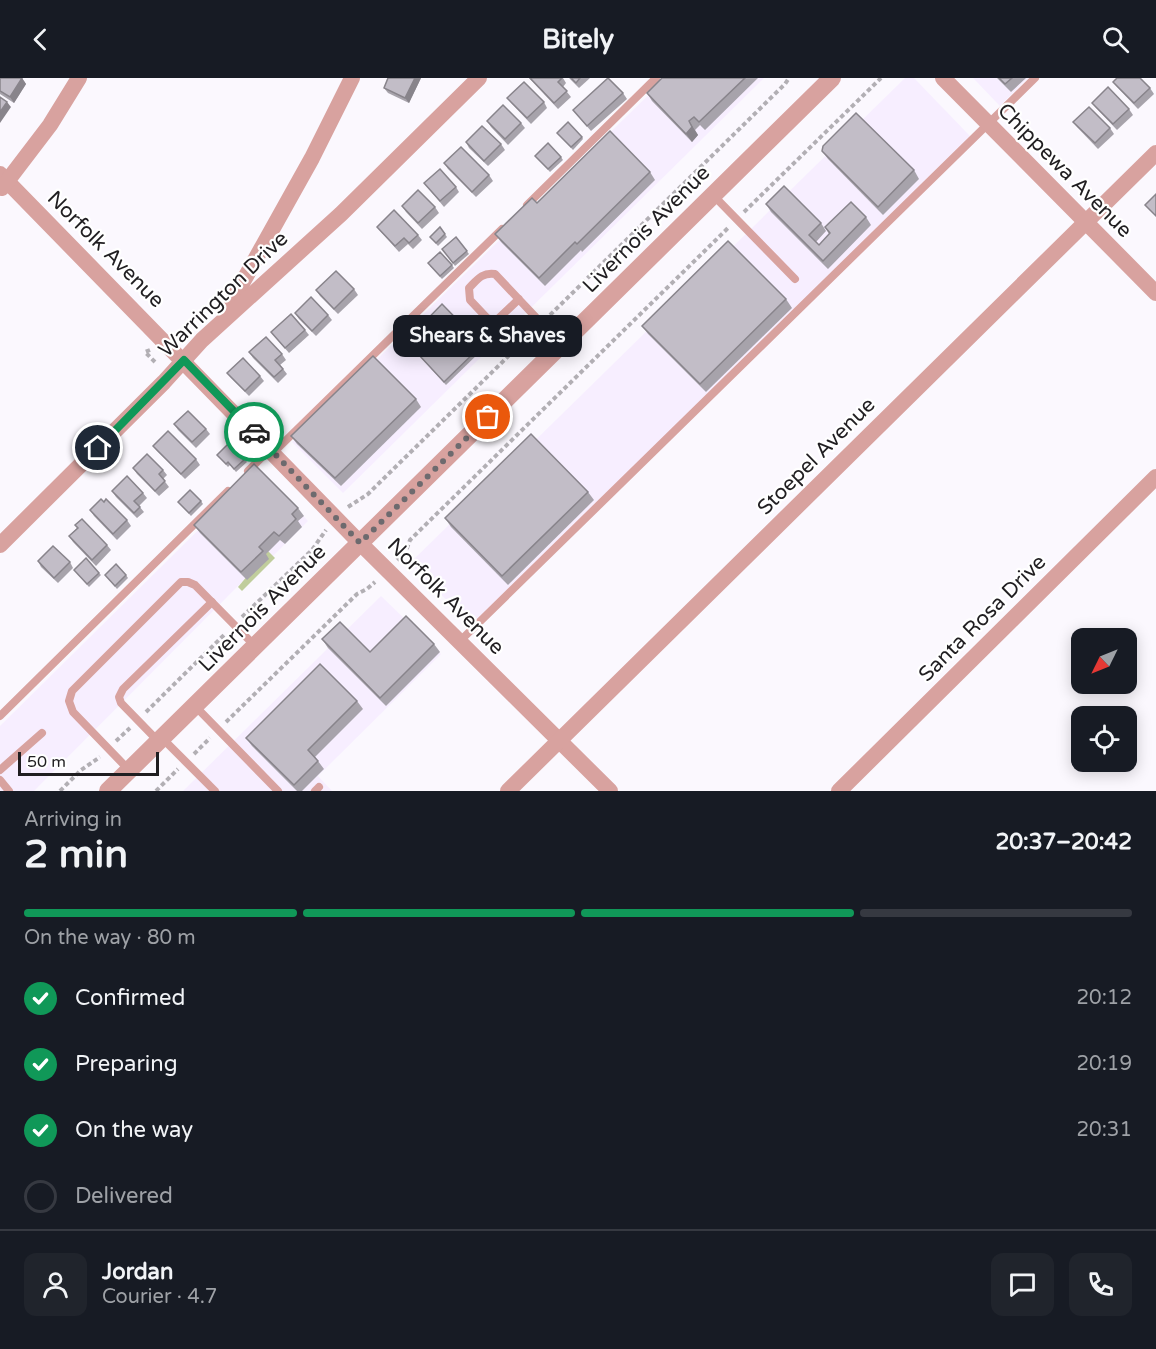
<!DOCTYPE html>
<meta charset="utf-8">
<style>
:root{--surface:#171b24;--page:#20242c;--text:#f1f3f6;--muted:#9ea1a6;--line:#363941;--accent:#109858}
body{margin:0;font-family:"Varela Round",sans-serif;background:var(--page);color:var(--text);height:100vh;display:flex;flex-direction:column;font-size:22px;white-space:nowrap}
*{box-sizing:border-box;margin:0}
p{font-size:20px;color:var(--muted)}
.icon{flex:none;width:33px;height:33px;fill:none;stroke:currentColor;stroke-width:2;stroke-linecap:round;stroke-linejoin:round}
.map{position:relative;height:713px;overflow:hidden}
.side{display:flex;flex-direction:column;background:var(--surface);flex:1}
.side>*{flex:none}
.needle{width:39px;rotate:227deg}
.tools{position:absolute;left:1071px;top:550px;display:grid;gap:12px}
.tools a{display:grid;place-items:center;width:66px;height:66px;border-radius:12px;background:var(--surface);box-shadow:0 3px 15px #0003;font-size:30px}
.scale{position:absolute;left:18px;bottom:15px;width:141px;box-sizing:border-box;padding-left:6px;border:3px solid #201e21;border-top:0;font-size:16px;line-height:21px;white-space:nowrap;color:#201e21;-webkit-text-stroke:4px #fff;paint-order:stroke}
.pin{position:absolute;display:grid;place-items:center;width:51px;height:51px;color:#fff;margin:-26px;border:3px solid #fff;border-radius:50%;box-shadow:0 2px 6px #0007}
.courier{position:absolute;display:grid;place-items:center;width:60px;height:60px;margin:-30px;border:4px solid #109858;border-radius:50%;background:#fff;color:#222;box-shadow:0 2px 8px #0007}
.bubble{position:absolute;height:42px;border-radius:12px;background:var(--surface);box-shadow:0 3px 15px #0003;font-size:20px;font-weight:700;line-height:42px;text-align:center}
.summary em{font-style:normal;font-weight:700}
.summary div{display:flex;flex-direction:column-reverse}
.summary{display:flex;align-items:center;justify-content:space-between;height:102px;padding:0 24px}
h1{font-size:39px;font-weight:700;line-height:45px}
.bar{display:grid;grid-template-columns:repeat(4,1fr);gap:9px 6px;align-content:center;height:72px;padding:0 24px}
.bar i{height:8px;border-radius:4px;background:var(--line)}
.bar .current{background:var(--accent)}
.bar p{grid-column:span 4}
.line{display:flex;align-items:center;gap:15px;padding:0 24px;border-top:2px solid var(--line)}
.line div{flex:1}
.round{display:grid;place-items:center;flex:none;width:63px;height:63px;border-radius:12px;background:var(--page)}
ol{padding:0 24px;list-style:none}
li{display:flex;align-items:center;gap:18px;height:66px}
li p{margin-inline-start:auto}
li .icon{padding:6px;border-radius:50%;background:var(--accent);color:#fff;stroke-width:4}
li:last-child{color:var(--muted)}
li i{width:33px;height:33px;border:3px solid var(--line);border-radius:50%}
header{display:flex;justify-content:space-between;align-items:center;height:78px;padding:0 24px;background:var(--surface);font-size:27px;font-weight:700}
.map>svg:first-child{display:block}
.built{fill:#f7eeff}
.green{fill:#c0cd9c}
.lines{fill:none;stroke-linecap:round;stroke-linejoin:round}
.path{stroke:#b2afb4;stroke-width:4;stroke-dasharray:4.5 3;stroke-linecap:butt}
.service{stroke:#d8a29f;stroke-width:8}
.minor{stroke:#d8a29f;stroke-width:16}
.tertiary{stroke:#d8a29f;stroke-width:18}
.wall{fill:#a7a3ab}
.shaded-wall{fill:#88848b}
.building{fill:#c2bdc7;stroke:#88848b;stroke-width:1.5}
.done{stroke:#6d6a6e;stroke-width:6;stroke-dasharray:0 10.8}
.route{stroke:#109858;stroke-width:8}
.labels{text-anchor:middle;stroke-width:4.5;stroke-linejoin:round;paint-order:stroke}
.street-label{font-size:21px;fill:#201e21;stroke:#fff}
</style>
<header><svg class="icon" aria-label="back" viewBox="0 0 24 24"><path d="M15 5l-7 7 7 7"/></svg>Bitely<svg class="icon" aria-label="search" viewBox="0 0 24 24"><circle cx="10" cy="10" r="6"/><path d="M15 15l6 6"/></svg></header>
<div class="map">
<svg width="1156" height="713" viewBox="0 0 1156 713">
<rect width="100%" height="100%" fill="#fbf8fe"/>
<g class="built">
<path d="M666 0H764L343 415 292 364Z"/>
<path d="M905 0H914L970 58 471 547 410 485Z"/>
<path d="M973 0H1028L1000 28Z"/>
<path d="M260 391 308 443 247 504 244 502 233 513 34 713H0V648Z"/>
<path d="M381 518 441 576 318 698 332 713H183Z"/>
</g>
<path class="green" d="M268 473 275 480 242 513 238 509Z"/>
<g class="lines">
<g class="path">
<path d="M744 134 881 0"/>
<path d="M550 237 785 6 789 0"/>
<path d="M150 272 145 274 156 285"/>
<path d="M348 429 368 416 534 253"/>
<path d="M397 482 406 473 410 462 728 150"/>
<path d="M242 539 312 472 326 452"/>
<path d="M146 634 226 555"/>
<path d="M226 644 357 516 367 511 375 504"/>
<path d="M116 663 130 650"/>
<path d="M194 676 210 660"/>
<path d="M60 713 81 692 100 679"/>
<path d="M156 713 178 691"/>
</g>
<g class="service">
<path d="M713 117 795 201"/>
<path d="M527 127 656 0"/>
<path d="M519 221 498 241 493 242 487 240 470 222 469 210C477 202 482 194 495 196L561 266"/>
<path d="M273 375 502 151"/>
<path d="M248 393 270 371"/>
<path d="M460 563 1035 0"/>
<path d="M195 628 278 713"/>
<path d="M0 638 228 413"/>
<path d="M162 660 215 713"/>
<path d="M158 663 121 625 119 619 123 611 212 524"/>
<path d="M0 692 42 655"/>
<path d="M129 692 73 634 69 623 72 613 181 504H188L195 507 255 568"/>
<path d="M0 702 9 713"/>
<path d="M315 713 319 709"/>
</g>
<g class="minor">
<path d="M943 0 1156 215"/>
<path d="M0 96 360 465 610 713"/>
<path d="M2 110 50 47 79 0"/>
<path d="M226 234 312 80 352 0"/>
<path d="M0 467 164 304 202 262 341 136 479 0"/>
<path d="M508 713 1156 75"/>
<path d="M839 713 1156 399"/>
</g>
<path class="tertiary" d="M108 713 832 0"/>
</g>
<g class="wall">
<path d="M0 0H22L26 6 14 25 0 16Z"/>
<path d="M388 0H421L409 25 388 15 384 10Z"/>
<path d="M529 0H563L566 5 563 9 571 19 558 31Z"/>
<path d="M569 0H590L579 10Z"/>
<path d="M662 0H758L705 52 700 47 695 52 698 57 692 64 652 23 647 15Z"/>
<path d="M997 0H1026L1011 14Z"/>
<path d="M1113 4 1150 10 1154 16 1138 31 1117 9Z"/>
<path d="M623 15 627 21 591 53 573 32Z"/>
<path d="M507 20 544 24 547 30 531 46 511 25Z"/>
<path d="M1092 25 1129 31 1133 37 1117 52 1096 30Z"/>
<path d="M487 43 521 45 525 50 508 67 491 49Z"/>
<path d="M1073 44 1110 50 1114 56 1098 71 1077 49Z"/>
<path d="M557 55 582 59 583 61 573 72Z"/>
<path d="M466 64 501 66 505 72 488 88 469 70Z"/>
<path d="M822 73 914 92 919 101 883 137 828 81Z"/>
<path d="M535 78 561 79 563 82 550 94Z"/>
<path d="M444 85 489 97 493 103 476 119 448 91Z"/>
<path d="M650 94 655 102 582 174 581 172 545 208 501 164 495 156 537 125Z"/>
<path d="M424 105 456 109 459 114 444 129Z"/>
<path d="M766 126 821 145 826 153 816 164 819 167 829 156 825 149 866 139 871 147 828 191 771 134Z"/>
<path d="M402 128 435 129 439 135 422 151 406 134Z"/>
<path d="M377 149 418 157 422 162 413 171 408 166 399 174 381 154Z"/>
<path d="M440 149 447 159 438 168 430 159Z"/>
<path d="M456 159 469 176 455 188 442 171Z"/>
<path d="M452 187 454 190 442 201 430 188Z"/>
<path d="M354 211 358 217 338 236 320 218 316 212Z"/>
<path d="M786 221 792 230 706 314 648 256 642 248Z"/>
<path d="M295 235 328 237 332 242 316 258 299 241Z"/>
<path d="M305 252 309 257 289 275 271 254Z"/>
<path d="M406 263 482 267 484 270 446 307Z"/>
<path d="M249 274 282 276 286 282 280 287 287 296 278 305 253 280Z"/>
<path d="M227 295 260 298 264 303 249 318 231 300Z"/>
<path d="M416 321 421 329 341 408 297 366 291 358Z"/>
<path d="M174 346 206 351 210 356 196 370 178 352Z"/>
<path d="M153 368 196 381 200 387 185 401 157 373Z"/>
<path d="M217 377 245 381 247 384 236 394 230 387 228 389Z"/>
<path d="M133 390 163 392 167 397 163 401 169 409 159 418 137 396Z"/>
<path d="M112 413 143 415 147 420 139 428 144 434 137 440 116 419Z"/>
<path d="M588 414 594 422 508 507 451 449 445 440Z"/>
<path d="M201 423 203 426 191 438 178 424Z"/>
<path d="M104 424 127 442 131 448 117 462 94 438 90 432Z"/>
<path d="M298 430 304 438 298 443 302 449 285 466 280 462 266 476 269 481 247 502 200 455 194 447Z"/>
<path d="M75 447 107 467 111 472 96 488 73 464 69 458 77 450Z"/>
<path d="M38 483 70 484 73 490 58 505 41 489Z"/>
<path d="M74 492 99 495 101 497 89 509Z"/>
<path d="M105 497H126L128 500 117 511Z"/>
<path d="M322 561 370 574 434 566 440 574 386 628 328 570Z"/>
<path d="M357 623 363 631 315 679 324 691 302 713H297L252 668 246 660Z"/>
</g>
<g class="shaded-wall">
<path d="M22 0 26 6 14 25 10 19Z"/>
<path d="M415 0H421L409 25 405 20Z"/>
<path d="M7 24 11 29 0 45V34Z"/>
<path d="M689 43 698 57 692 64 686 56Z"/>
</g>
<g class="building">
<path d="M0 0H22L10 19 0 13Z"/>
<path d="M388 0H415L405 20 384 10Z"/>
<path d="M530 0H562L558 4 567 13 554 25Z"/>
<path d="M571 0H580L576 5Z"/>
<path d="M608 0 623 15 587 48 573 32Z"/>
<path d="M662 0H745L699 44 694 39 689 43 692 49 686 56 647 15Z"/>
<path d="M999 0H1012L1005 6Z"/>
<path d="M1117 0H1140L1150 10 1134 25 1113 4Z"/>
<path d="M524 4 544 24 527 40 507 20Z"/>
<path d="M1108 9 1129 31 1113 46 1092 25Z"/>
<path d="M0 19 7 24 0 34Z"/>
<path d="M503 27 521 45 505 61 487 43Z"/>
<path d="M1089 29 1110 50 1095 65 1073 44Z"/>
<path d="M856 35 914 92 878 129 822 73 823 68Z"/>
<path d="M568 44 582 59 571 69 557 55Z"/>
<path d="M482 48 501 66 484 83 466 64Z"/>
<path d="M610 53 650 94 577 166 575 164 539 200 495 156 532 120 537 125Z"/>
<path d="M548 65 561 79 548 91 535 78Z"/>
<path d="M461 69 489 97 472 114 444 85Z"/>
<path d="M440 91 456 109 440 123 424 105Z"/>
<path d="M784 108 821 145 809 157 819 167 830 155 825 149 851 124 866 139 823 183 766 126Z"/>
<path d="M418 112 435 129 418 145 402 128Z"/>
<path d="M1156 116V138L1145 127Z"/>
<path d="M394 132 418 157 409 165 404 160 395 168 377 149Z"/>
<path d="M440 149 445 156 436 165 430 159Z"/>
<path d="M456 159 467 173 453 185 442 171Z"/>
<path d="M728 163 786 221 700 306 642 248Z"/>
<path d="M440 174 452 187 440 198 428 185Z"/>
<path d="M336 193 354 211 334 231 316 212Z"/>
<path d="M311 219 328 237 312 253 295 235Z"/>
<path d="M442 226 482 267 444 304 406 263Z"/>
<path d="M291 236 305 252 285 270 271 254Z"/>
<path d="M266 259 282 276 275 282 283 291 274 299 249 274Z"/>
<path d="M373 278 416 321 335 400 291 358Z"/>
<path d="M243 280 260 298 245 313 227 295Z"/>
<path d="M188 333 206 351 192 364 174 346Z"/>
<path d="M168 353 196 381 181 396 153 368Z"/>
<path d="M531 356 588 414 502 498 445 440Z"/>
<path d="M230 364 245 381 234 391 228 384 226 386 217 377Z"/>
<path d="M147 376 163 392 159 396 165 403 155 413 133 390Z"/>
<path d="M254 386 298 430 292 436 296 441 279 458 274 454 259 469 263 473 241 494 194 447Z"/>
<path d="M127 398 143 415 134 423 140 429 134 435 112 413Z"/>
<path d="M190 412 201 423 189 435 178 424Z"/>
<path d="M101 421 104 424 106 421 127 442 113 456 90 432Z"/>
<path d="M82 441 107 467 92 482 69 458 78 450 75 447Z"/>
<path d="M53 468 70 484 54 500 38 483Z"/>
<path d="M86 480 99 495 87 506 74 492Z"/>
<path d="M116 486 126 497 115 508 105 497Z"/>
<path d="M406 538 434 566 380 620 322 561 340 544 370 574Z"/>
<path d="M320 586 357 623 308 672 318 683 294 707 246 660Z"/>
</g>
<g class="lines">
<path class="done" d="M254 354 360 465 488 339"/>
<path class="route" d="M98 370 184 282 254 354"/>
</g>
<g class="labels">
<g class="street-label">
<text transform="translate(1065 92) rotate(45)" y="7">Chippewa Avenue</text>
<text transform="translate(646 151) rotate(-45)" y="7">Livernois Avenue</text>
<text transform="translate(106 171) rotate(45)" y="7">Norfolk Avenue</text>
<text transform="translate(223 216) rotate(-44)" y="7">Warrington Drive</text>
<text transform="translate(816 378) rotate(-45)" y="7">Stoepel Avenue</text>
<text transform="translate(446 518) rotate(45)" y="7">Norfolk Avenue</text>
<text transform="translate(262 530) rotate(-45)" y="7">Livernois Avenue</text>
<text transform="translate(982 540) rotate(-45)" y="7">Santa Rosa Drive</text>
</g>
</g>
</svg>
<div class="tools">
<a><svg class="needle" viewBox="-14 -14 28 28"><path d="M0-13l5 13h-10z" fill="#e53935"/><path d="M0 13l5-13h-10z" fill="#9ea1a6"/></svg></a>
<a><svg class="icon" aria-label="locate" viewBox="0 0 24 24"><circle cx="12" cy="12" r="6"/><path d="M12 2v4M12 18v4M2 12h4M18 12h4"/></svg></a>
</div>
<div class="scale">50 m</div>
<div class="pin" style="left:488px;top:339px;background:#ea580c"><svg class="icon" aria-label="bag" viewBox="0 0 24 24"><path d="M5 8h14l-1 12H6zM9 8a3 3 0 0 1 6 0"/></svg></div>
<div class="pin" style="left:98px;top:370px;background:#1f2937"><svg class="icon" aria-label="home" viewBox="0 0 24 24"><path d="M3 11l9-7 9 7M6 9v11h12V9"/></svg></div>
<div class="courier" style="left:254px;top:354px"><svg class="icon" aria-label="car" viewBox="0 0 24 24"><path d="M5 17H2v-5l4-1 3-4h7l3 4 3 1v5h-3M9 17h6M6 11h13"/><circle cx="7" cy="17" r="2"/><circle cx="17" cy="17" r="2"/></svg></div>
<div class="bubble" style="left:393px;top:237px;width:189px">Shears &amp; Shaves</div>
</div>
<section class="side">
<div class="summary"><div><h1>2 min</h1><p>Arriving in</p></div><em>20:37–20:42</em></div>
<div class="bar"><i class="current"></i><i class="current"></i><i class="current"></i><i></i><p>On the way · 80 m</p></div>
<ol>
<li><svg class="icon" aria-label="check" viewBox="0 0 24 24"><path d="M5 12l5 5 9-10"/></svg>Confirmed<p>20:12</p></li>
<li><svg class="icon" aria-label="check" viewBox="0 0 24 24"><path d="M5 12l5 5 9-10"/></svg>Preparing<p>20:19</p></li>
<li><svg class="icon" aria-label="check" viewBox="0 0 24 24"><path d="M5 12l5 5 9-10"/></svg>On the way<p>20:31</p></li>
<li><i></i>Delivered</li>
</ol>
<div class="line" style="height:108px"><a class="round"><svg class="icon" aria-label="person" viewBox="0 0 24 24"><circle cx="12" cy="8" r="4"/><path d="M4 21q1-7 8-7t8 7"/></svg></a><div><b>Jordan</b><p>Courier · 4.7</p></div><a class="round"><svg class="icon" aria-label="chat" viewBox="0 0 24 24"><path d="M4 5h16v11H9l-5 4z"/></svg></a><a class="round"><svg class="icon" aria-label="phone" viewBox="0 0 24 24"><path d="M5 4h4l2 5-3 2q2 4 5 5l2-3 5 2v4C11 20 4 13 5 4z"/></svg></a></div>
</section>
